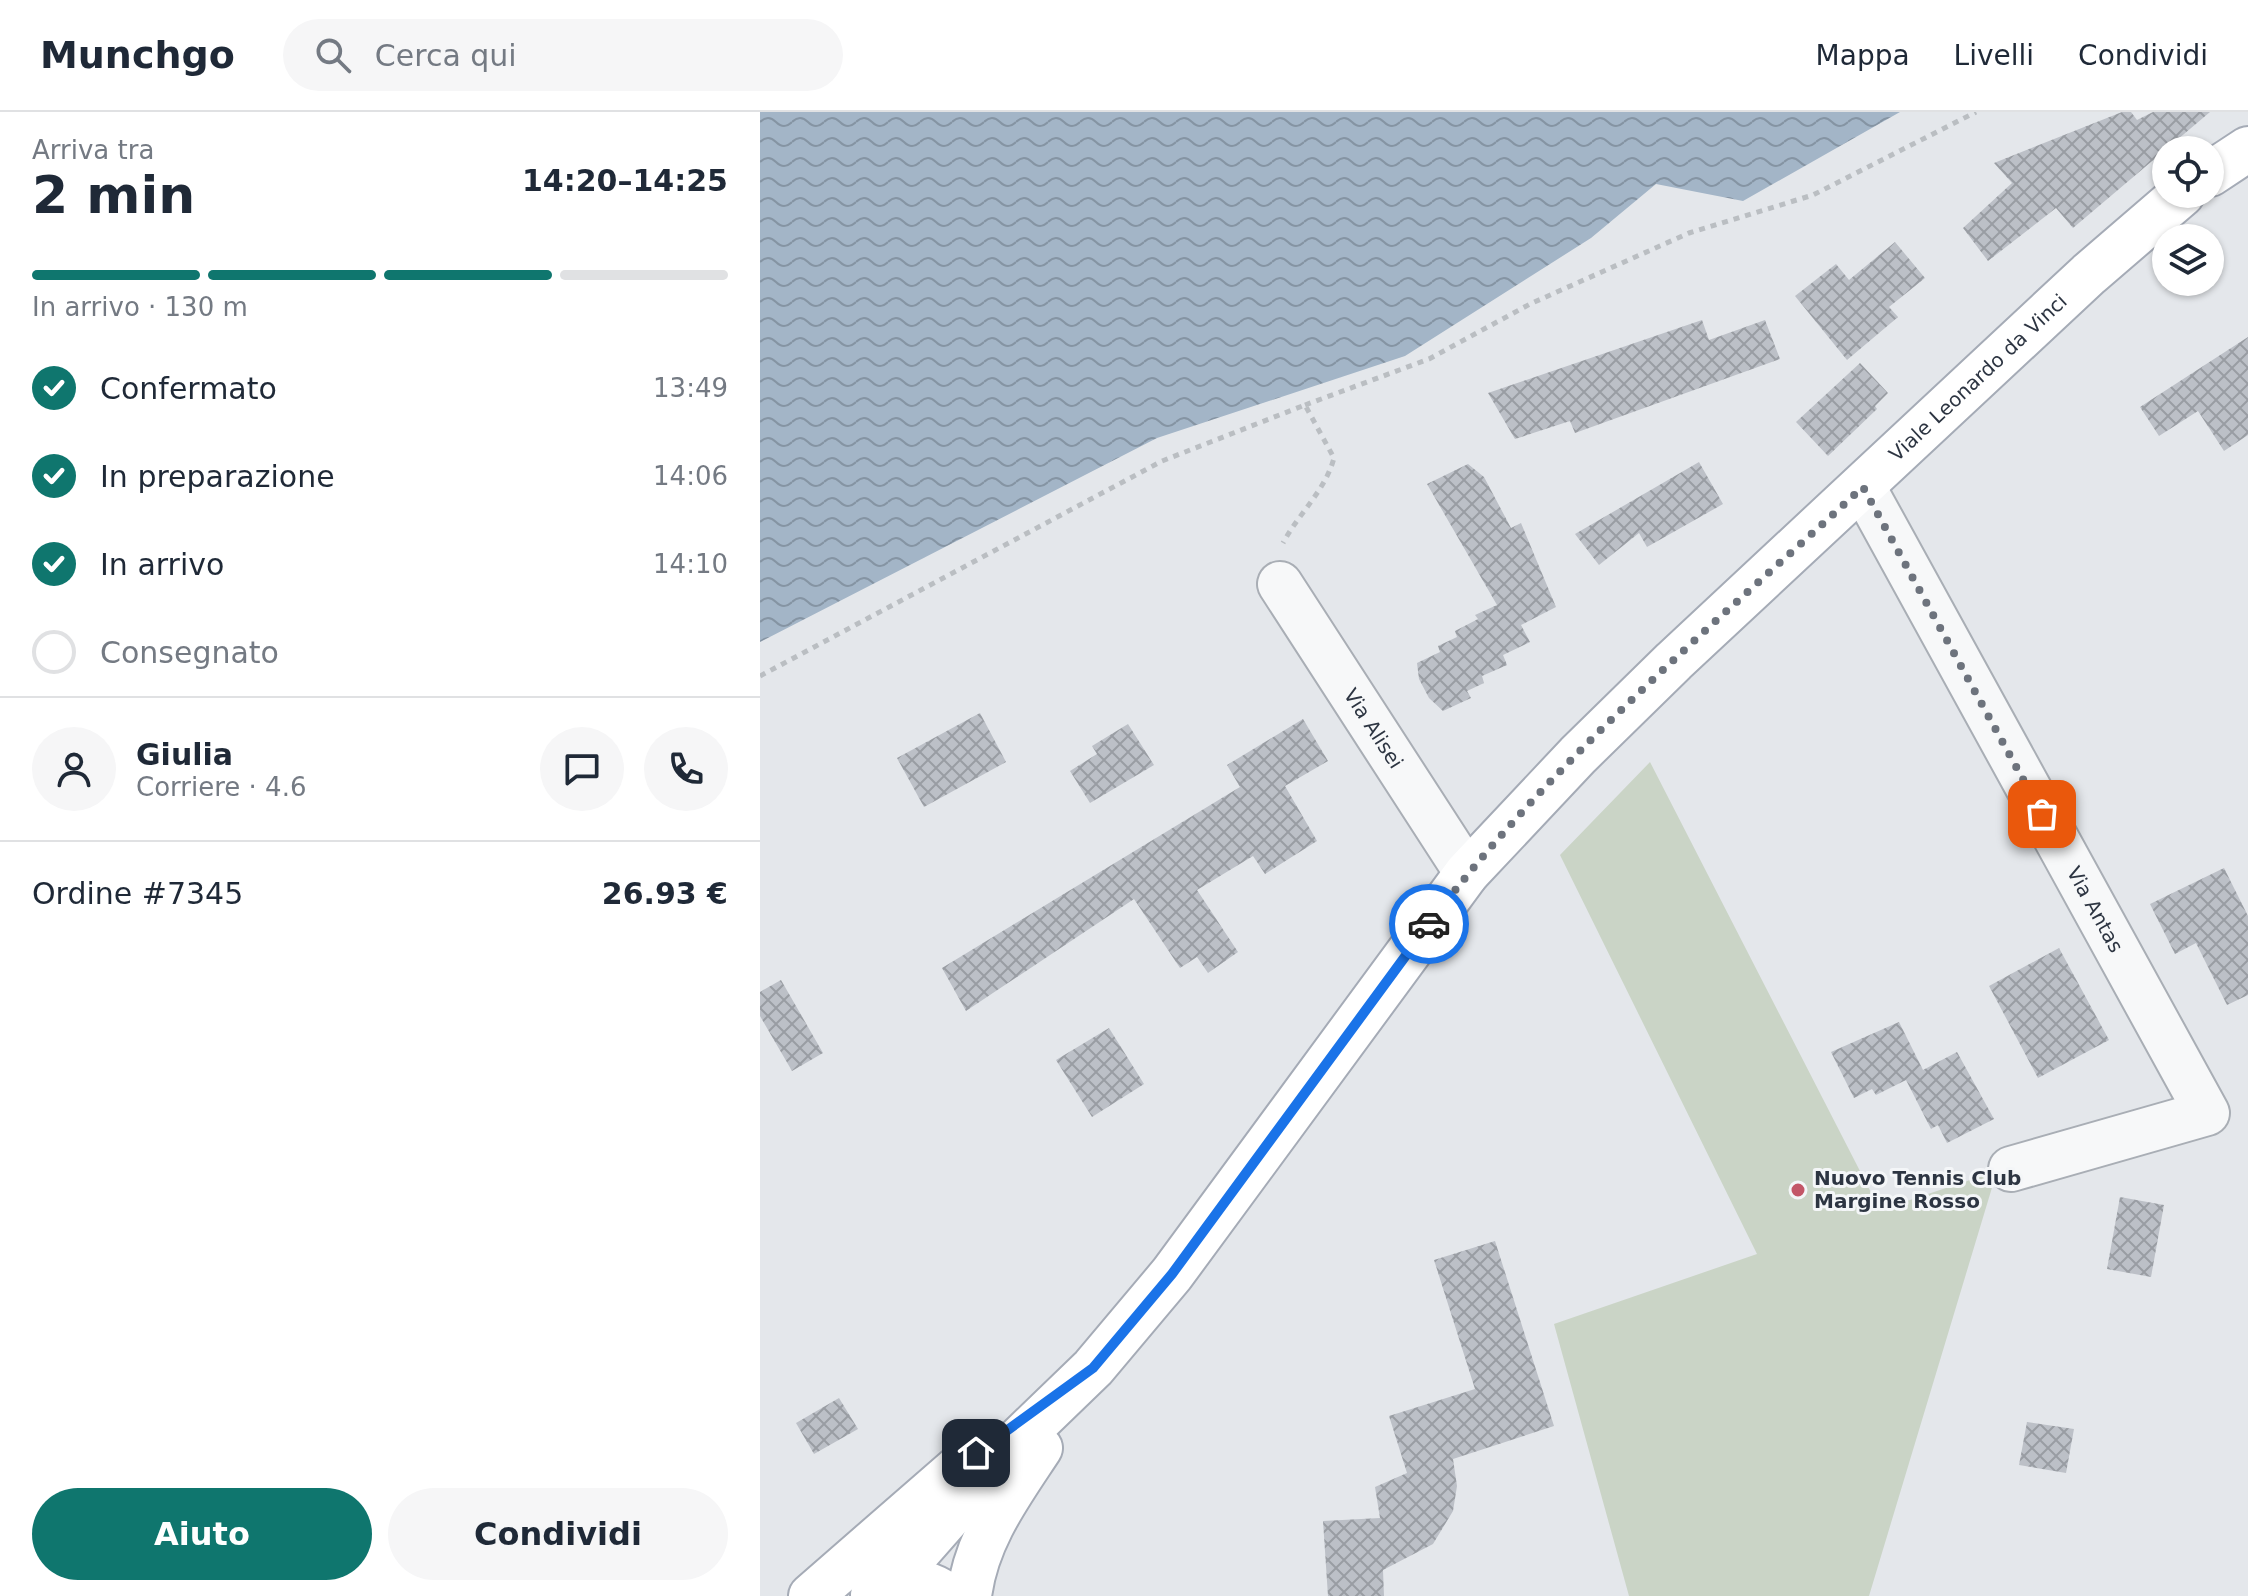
<!DOCTYPE html>
<html lang="it">
<meta charset="utf-8">
<style>
:root{--surface:#fff;--page:#f6f6f7;--text:#1f2937;--muted:#747a83;--line:#e0e1e3;--accent:#0f766e}
body{margin:0;font-family:"DejaVu Sans",sans-serif;background:var(--page);color:var(--text);height:100vh;display:flex;flex-direction:column;font-size:30px;white-space:nowrap}
*{box-sizing:border-box;margin:0}
p{font-size:26px;color:var(--muted)}
.icon{flex:none;width:44px;height:44px;fill:none;stroke:currentColor;stroke-width:2;stroke-linecap:round;stroke-linejoin:round}
.map{position:relative;flex:1;overflow:hidden}
.panel{display:flex;flex-direction:column;background:var(--surface);width:760px}
.panel>*{flex:none}
.buttons{position:absolute;left:1392px;top:24px;display:grid;gap:16px}
.buttons a{display:grid;place-items:center;width:72px;height:72px;border-radius:50%;background:var(--surface);box-shadow:0 2px 6px #0004;font-size:40px}
.pin{position:absolute;display:grid;place-items:center;width:68px;height:68px;color:#fff;margin:-34px;border-radius:16px;box-shadow:0 4px 12px #0006}
.courier{position:absolute;display:grid;place-items:center;width:80px;height:80px;margin:-40px;border:6px solid #1a73e8;border-radius:50%;background:#fff;color:#222;box-shadow:0 2px 10px #0007}
.head em{font-style:normal;font-weight:600}
.head div{display:flex;flex-direction:column-reverse}
.head{display:flex;align-items:center;justify-content:space-between;height:136px;padding:0 32px}
h1{font-size:52px;font-weight:600;line-height:60px}
.bar{display:grid;grid-template-columns:repeat(4,1fr);gap:12px 8px;align-content:center;height:96px;padding:0 32px}
.bar i{height:10px;border-radius:6px;background:var(--line)}
.bar .selected{background:var(--accent)}
.bar p{grid-column:span 4}
.line{display:flex;align-items:center;gap:20px;padding:0 32px;border-top:2px solid var(--line)}
.line div{flex:1}
.round{display:grid;place-items:center;flex:none;width:84px;height:84px;border-radius:42px;background:var(--page)}
ol{padding:0 32px;list-style:none}
li{display:flex;align-items:center;gap:24px;height:88px}
li p{margin-inline-start:auto}
li .icon{padding:8px;border-radius:50%;background:var(--accent);color:#fff;stroke-width:4}
li:last-child{color:var(--muted)}
li i{width:44px;height:44px;border:4px solid var(--line);border-radius:50%}
.cta{display:flex;gap:16px;margin-top:auto;padding:16px 32px}
.cta a{flex:1;height:92px;border-radius:48px;background:var(--accent);color:#fff;font-size:32px;font-weight:600;line-height:92px;text-align:center}
.cta a+a{background:var(--page);color:var(--text)}
header{display:flex;align-items:center;gap:48px;box-sizing:border-box;height:112px;padding:0 40px;background:var(--surface);border-bottom:2px solid var(--line)}
header strong{font-size:38px}
nav{display:flex;gap:44px;margin-inline-start:auto;font-size:28px}
.search{width:560px;height:72px;background:var(--page);display:flex;align-items:center;gap:20px;box-sizing:border-box;padding:0 28px;border-radius:44px;color:var(--muted);font-size:30px}
main{display:flex;flex:1;min-height:0}
.map>svg:first-child{display:block}
.green{fill:#cad4c6}
.water{fill:url(#water-waves)}
.building{fill:url(#building-cross-hatch)}
.lines{fill:none;stroke-linecap:round;stroke-linejoin:round}
.minor-casing{stroke:#a9aeb5;stroke-width:48}
.major-casing{stroke:#a5abb6;stroke-width:48}
.path{stroke:#babec2;stroke-width:5;stroke-dasharray:6 6;stroke-linecap:butt}
.minor{stroke:#f7f8f9;stroke-width:44}
.major{stroke:#fff;stroke-width:44}
.done{stroke:#6d737d;stroke-width:8;stroke-dasharray:0 14.4}
.route{stroke:#1a73e8;stroke-width:10}
.poi-dot{fill:#c35667;stroke:#f4f6f8;stroke-width:3}
.labels{text-anchor:middle;stroke-width:6;stroke-linejoin:round;paint-order:stroke}
.street-label{font-size:20px;fill:#2d3542;stroke:#f4f6f8}
.poi-label{font-size:20px;font-weight:bold;fill:#2d3542;stroke:#f4f6f8;text-anchor:start}
</style>
<header>
<strong>Munchgo</strong>
<div class="search"><svg class="icon" aria-label="search" viewBox="0 0 24 24"><circle cx="10" cy="10" r="6"/><path d="M15 15l6 6"/></svg>Cerca qui</div>
<nav><a>Mappa</a><a>Livelli</a><a>Condividi</a></nav>
</header>
<main>
<section class="panel">
<div class="head"><div><h1>2 min</h1><p>Arriva tra</p></div><em>14:20–14:25</em></div>
<div class="bar"><i class="selected"></i><i class="selected"></i><i class="selected"></i><i></i><p>In arrivo · 130 m</p></div>
<ol>
<li><svg class="icon" aria-label="check" viewBox="0 0 24 24"><path d="M5 12l5 5 9-10"/></svg>Confermato<p>13:49</p></li>
<li><svg class="icon" aria-label="check" viewBox="0 0 24 24"><path d="M5 12l5 5 9-10"/></svg>In preparazione<p>14:06</p></li>
<li><svg class="icon" aria-label="check" viewBox="0 0 24 24"><path d="M5 12l5 5 9-10"/></svg>In arrivo<p>14:10</p></li>
<li><i></i>Consegnato</li>
</ol>
<div class="line" style="height:144px"><a class="round"><svg class="icon" aria-label="person" viewBox="0 0 24 24"><circle cx="12" cy="8" r="4"/><path d="M4 21q1-7 8-7t8 7"/></svg></a><div><b>Giulia</b><p>Corriere · 4.6</p></div><a class="round"><svg class="icon" aria-label="chat" viewBox="0 0 24 24"><path d="M4 5h16v11H9l-5 4z"/></svg></a><a class="round"><svg class="icon" aria-label="phone" viewBox="0 0 24 24"><path d="M5 4h4l2 5-3 2q2 4 5 5l2-3 5 2v4C11 20 4 13 5 4z"/></svg></a></div>
<div class="line" style="height:104px"><div>Ordine #7345</div><b>26.93 €</b></div>
<div class="cta"><a>Aiuto</a><a>Condividi</a></div>
</section>
<div class="map">
<svg width="1488" height="1484" viewBox="0 0 1488 1484">
<defs>
<pattern id="water-waves" width="16" height="10" patternUnits="userSpaceOnUse" patternTransform="scale(2)"><rect width="16" height="10" fill="#a3b5c7"/><path d="M0 5q4-4 8 0t8 0" fill="none" stroke="#8594a3"/></pattern>
<pattern id="building-cross-hatch" width="8" height="8" patternUnits="userSpaceOnUse" patternTransform="scale(2)"><rect width="8" height="8" fill="#bcc0c7"/><path d="M0 0l8 8M0 8l8-8" fill="none" stroke="#999da3"/></pattern>
</defs>
<rect width="100%" height="100%" fill="#e4e7eb"/>
<path class="green" d="M890 650 1120 1098 1237 1059 1109 1484H869L794 1212 997 1142 800 743Z"/>
<path class="water" d="M0 0H1140L983 89 896 72 831 126 645 244 397 326 0 530Z"/>
<g class="building">
<path d="M1362 0H1371L1377 8 1393 0H1450L1313 116 1296 96 1228 149 1203 116 1252 71 1234 51Z"/>
<path d="M1135 130 1165 166 1129 195 1138 205 1087 248 1035 184 1076 152 1089 168Z"/>
<path d="M942 208 949 228 1005 208 1020 247 815 321 810 309 755 327 728 281Z"/>
<path d="M1488 225V323L1464 339 1438 299 1399 324 1380 295Z"/>
<path d="M1100 251 1128 281 1115 294 1117 297 1068 344 1036 310Z"/>
<path d="M939 350 963 392 887 435 879 421 839 453 815 422Z"/>
<path d="M708 352 724 365 751 416 761 411 796 495 761 513 770 530 743 543 747 553 722 564 724 571 707 579 711 586 683 599 669 586 659 567 657 551 680 540 678 534 697 525 695 519 718 507 715 503 737 493 667 372Z"/>
<path d="M220 601 246 650 164 695 137 646Z"/>
<path d="M543 607 568 649 525 674 557 729 505 762 493 744 437 778 478 840 448 861 437 845 420 856 374 787 206 899 182 856 480 675 467 653Z"/>
<path d="M368 612 394 653 330 691 310 659 337 642 332 634Z"/>
<path d="M1464 756 1488 804V883L1467 893 1436 831 1415 842 1390 792Z"/>
<path d="M1299 836 1349 928 1278 966 1229 874Z"/>
<path d="M21 868 63 941 32 959 0 904V880Z"/>
<path d="M1139 910 1163 958 1197 940 1234 1007 1187 1031 1178 1013 1171 1017 1146 968 1116 983 1112 977 1094 986 1071 940Z"/>
<path d="M349 916 384 972 332 1005 296 948Z"/>
<path d="M1360 1085 1404 1093 1391 1165 1347 1157Z"/>
<path d="M735 1129 794 1314 693 1347 697 1374 693 1399 673 1432 623 1458 624 1484H568L563 1409 620 1406 615 1375 647 1361 629 1304 715 1277 674 1148Z"/>
<path d="M79 1286 98 1317 54 1342 36 1311Z"/>
<path d="M1267 1310 1314 1317 1306 1361 1259 1353Z"/>
</g>
<g class="lines">
<g class="minor-casing">
<g id="minor">
<path id="s1" d="M1103 375 1447 1001 1251 1057"/>
<path id="s2" d="M520 472 707 761"/>
</g>
</g>
<g class="major-casing">
<g id="major">
<path d="M1450 62 1488 37"/>
<path id="s3" d="M128 1474 245 1341 333 1256 412 1162 707 761 818 643 914 549 1329 162 1422 82"/>
<path d="M113 1483C136 1465 165 1466 188 1484"/>
<path d="M51 1484 214 1342"/>
<path d="M209 1484C216 1427 249 1383 280 1336"/>
</g>
</g>
<g class="path">
<path d="M545 293 669 247 770 192 929 121 1053 83 1216 0"/>
<path d="M0 564 402 349 545 293 574 346C565 379 539 401 523 431"/>
</g>
<use href="#minor" class="minor"/>
<use href="#major" class="major"/>
</g>
<g class="lines">
<path class="done" d="M669 812C792 648 953 513 1103 375L1282 702"/>
<path class="route" d="M216 1341 333 1256 412 1162 669 812"/>
</g>
<circle class="poi-dot" cx="1038" cy="1078" r="8"/>
<g class="labels">
<g class="street-label">
<text dy="7" stroke="none"><textPath href="#s3" startOffset="1632">Viale Leonardo da Vinci</textPath></text>
<text dy="7" stroke="none"><textPath href="#s2" startOffset="172">Via Alisei</textPath></text>
<text dy="7" stroke="none"><textPath href="#s1" startOffset="482">Via Antas</textPath></text>
</g>
<g class="poi-label">
<text x="1054" y="1073">Nuovo Tennis Club<tspan x="1054" dy="23">Margine Rosso</tspan></text>
</g>
</g>
</svg>
<div class="buttons">
<a><svg class="icon" aria-label="locate" viewBox="0 0 24 24"><circle cx="12" cy="12" r="6"/><path d="M12 2v4M12 18v4M2 12h4M18 12h4"/></svg></a>
<a><svg class="icon" aria-label="layers" viewBox="0 0 24 24"><path d="M12 4l9 5-9 5-9-5zM3 14l9 5 9-5"/></svg></a>
</div>
<div class="pin" style="left:1282px;top:702px;background:#ea580c"><svg class="icon" aria-label="bag" viewBox="0 0 24 24"><path d="M5 8h14l-1 12H6zM9 8a3 3 0 0 1 6 0"/></svg></div>
<div class="pin" style="left:216px;top:1341px;background:#1f2937"><svg class="icon" aria-label="home" viewBox="0 0 24 24"><path d="M3 11l9-7 9 7M6 9v11h12V9"/></svg></div>
<div class="courier" style="left:669px;top:812px"><svg class="icon" aria-label="car" viewBox="0 0 24 24"><path d="M5 17H2v-5l4-1 3-4h7l3 4 3 1v5h-3M9 17h6M6 11h13"/><circle cx="7" cy="17" r="2"/><circle cx="17" cy="17" r="2"/></svg></div>
</div>
</main>
